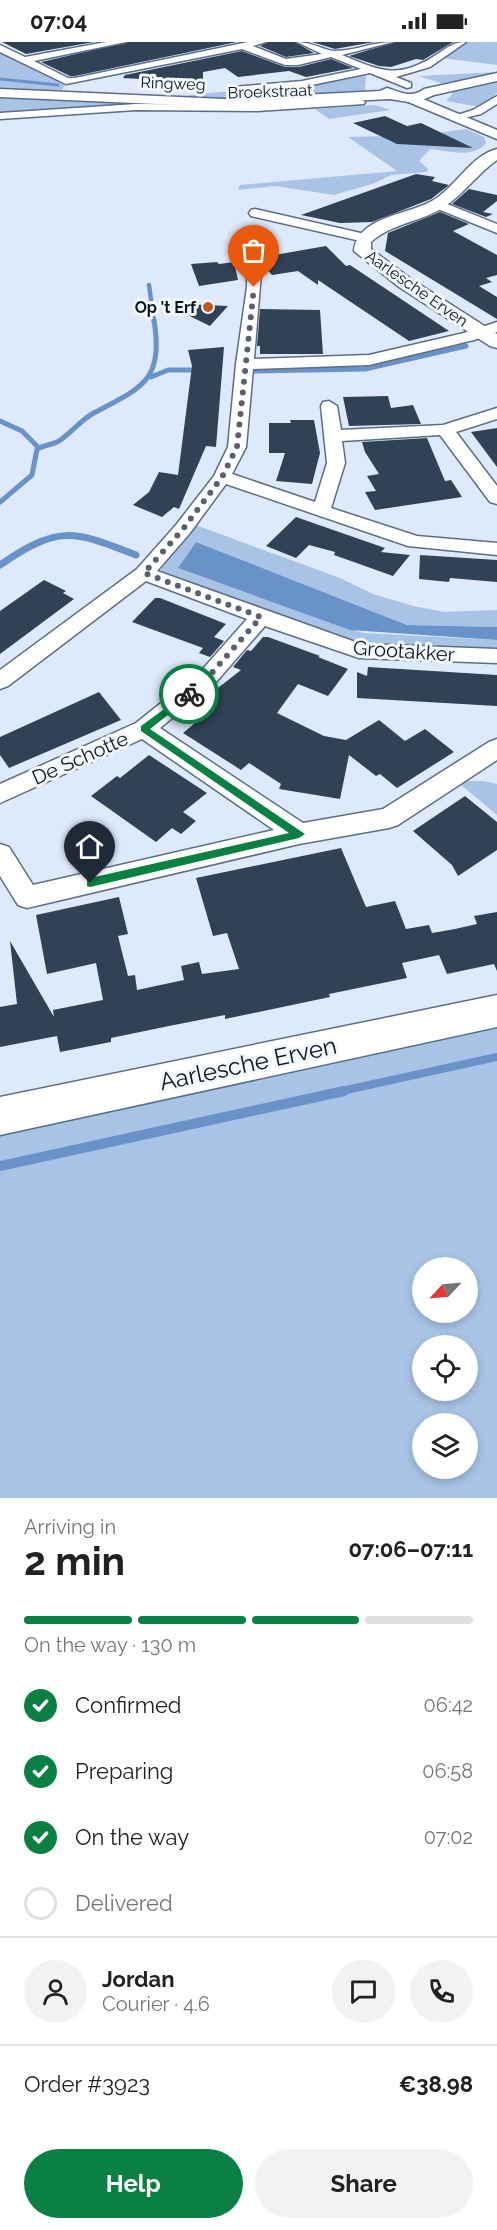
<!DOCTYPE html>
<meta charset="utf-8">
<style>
:root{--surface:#fff;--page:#f2f2f2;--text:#222;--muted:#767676;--line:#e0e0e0;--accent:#0b8043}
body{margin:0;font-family:Raleway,sans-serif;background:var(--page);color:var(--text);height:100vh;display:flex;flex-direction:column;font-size:22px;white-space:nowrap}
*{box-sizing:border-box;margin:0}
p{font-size:20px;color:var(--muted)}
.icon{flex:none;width:33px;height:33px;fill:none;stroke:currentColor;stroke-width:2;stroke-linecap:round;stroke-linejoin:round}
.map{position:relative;height:1456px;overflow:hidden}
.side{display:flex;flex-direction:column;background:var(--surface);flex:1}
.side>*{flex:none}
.needle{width:39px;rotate:244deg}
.tools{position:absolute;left:412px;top:1215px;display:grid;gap:12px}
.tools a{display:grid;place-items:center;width:66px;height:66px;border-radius:50%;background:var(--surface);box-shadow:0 3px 9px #0003;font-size:30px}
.pin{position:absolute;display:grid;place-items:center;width:51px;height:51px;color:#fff;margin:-62px -26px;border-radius:50% 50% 50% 0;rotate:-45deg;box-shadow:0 0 6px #0007}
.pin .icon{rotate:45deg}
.courier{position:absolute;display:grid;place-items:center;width:60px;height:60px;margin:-30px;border:4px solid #0b8043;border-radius:50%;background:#fff;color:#222;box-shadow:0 2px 8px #0007}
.headline em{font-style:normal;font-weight:700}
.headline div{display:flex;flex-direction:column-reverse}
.headline{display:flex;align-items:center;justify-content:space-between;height:102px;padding:0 24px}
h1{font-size:39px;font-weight:700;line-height:45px}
.bar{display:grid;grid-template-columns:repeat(4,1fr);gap:9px 6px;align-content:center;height:72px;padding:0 24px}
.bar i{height:8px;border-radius:4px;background:var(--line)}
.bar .selected{background:var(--accent)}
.bar p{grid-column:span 4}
.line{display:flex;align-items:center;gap:15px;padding:0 24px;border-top:2px solid var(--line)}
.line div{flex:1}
.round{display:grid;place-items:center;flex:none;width:63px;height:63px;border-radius:32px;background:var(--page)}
ol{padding:0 24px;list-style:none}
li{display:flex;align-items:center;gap:18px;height:66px}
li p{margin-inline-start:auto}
li .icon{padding:6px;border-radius:50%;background:var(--accent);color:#fff;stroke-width:4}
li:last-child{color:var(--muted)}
li i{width:33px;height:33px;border:3px solid var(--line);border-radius:50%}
.action{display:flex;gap:12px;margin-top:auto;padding:12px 24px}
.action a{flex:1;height:69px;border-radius:36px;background:var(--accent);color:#fff;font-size:24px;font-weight:700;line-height:69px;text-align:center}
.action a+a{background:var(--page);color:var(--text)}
.status{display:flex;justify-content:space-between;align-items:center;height:42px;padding:0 30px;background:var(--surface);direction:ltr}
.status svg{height:16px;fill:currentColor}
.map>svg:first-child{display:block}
.green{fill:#a8c3e6;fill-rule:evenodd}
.water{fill:#6993c8}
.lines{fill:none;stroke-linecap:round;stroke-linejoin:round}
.stream-far5{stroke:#6993c8;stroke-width:3}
.stream-far4{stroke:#6993c8;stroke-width:4.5}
.stream-far3{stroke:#6993c8;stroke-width:5}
.stream-far2{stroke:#6993c8;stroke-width:7}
.stream-far1{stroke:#6993c8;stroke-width:8}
.stream{stroke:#6993c8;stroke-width:10}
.building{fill:#314257}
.minor-casing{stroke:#5c6e86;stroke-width:3}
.tertiary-casing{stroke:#5c6e86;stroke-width:3}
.secondary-casing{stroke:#5c6e86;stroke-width:3}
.minor{fill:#fff;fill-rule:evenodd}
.tertiary{fill:#fff;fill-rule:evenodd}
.secondary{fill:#fff;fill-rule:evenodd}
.route{fill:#0b8043}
.done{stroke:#58616d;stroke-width:6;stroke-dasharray:0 10.8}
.poi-dot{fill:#bd5825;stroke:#f2f7fc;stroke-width:2}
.labels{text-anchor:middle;stroke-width:6;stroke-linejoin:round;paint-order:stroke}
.far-street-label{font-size:16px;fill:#101720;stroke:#f2f7fc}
.far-poi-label{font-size:16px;font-weight:bold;fill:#101720;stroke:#f2f7fc;text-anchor:end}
.street-label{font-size:20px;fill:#101720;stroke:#f2f7fc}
.near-street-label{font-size:24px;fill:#101720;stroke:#f2f7fc}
</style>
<div class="status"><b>07:04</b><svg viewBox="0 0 49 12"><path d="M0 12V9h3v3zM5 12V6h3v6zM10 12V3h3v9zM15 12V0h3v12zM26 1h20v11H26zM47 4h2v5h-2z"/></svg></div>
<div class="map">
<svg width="497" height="1456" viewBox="0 0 497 1456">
<rect width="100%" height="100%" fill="#deeafb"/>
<g class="green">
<path d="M468 0H497V23L442 16Z"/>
<path d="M0 9 65 42 61 50 182 54 269 45 361 31 366 34 365 47 368 50 228 58 0 49Z"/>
<path d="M497 30V33L444 42 419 34Z"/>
<path d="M497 38V51L480 65 446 59 454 50 451 47Z"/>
<path d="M0 53 101 59 376 57 0 72Z"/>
<path d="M375 63 391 68 329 77 315 67Z"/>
<path d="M466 87 484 95 486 101C473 117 449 109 430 107L419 119 428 127 427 130 391 133 375 141 334 153 275 144 238 148 240 143 397 129 348 95 388 94 394 97Z"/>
<path d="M193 482 340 536 373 552 413 564 444 570 497 568V585L407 583 196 500 178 526 363 591 497 598V611L363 604 165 534 161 527Z"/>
<path d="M468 739H484L497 742V773L460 742Z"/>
<path d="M497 982V1456H0V1087ZM423 1226H468V1270H423ZM423 1304H468V1348H423ZM423 1382H468V1426H423Z"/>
</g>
<path class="water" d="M196 500 407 583 497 585V598L350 588 178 526Z"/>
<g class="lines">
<path class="stream-far5" d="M0 37 58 43"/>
<path class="stream-far4" d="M149 243 154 280"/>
<g class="stream-far3">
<path d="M254 329 365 327 466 304"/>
<path d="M151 335 168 328H200"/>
<path d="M0 379 22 389 39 406"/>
<path d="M0 460 32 433 37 407C44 403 52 403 59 399 71 391 79 380 92 372 140 346 164 341 154 278"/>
</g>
<path class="stream-far2" d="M0 523C59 483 72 488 136 513"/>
<path class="stream-far1" d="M337 1050 497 1015"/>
<path class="stream" d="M0 1124 344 1049"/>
</g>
<g class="building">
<path d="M2 0H94L26 12Z"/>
<path d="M128 0H237L75 34H70L41 20Z"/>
<path d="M268 0H295L314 11 286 15 260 4Z"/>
<path d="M312 0H374L335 7Z"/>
<path d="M395 0H453L423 18 416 17 391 25 379 24 349 14Z"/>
<path d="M242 9 285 25H299L331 17 353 26 306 35 289 29 238 35 225 26 203 30V39L198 40 123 36 125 33Z"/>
<path d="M385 74 407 84 421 81 473 106 397 102 353 81Z"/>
<path d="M416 132 435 135 432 139 449 143 431 157 372 180 340 181 301 173Z"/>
<path d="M469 147 497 153V159L483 170 493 172 486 175 452 162Z"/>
<path d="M440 170 469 182 453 189 497 213V233L486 236 492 240 479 244 497 255V277L385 209 388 191Z"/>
<path d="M326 204 346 224 350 223 449 289 409 299 318 238V243L298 229 272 233 257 216Z"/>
<path d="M217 220 219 222 234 220 238 238 199 244 191 222Z"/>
<path d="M163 261 228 264 210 284Z"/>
<path d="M260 267 320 268 323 312H260V304H257Z"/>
<path d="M224 305 216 405 206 404 179 467 174 465 162 475 133 463 149 450 159 430 178 433 192 324 188 308Z"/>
<path d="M388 354 391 366 413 363 421 382 349 384 343 355Z"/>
<path d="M290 378H314L320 411 312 442 276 439 285 411H269V381H291Z"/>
<path d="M497 386V425L471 390Z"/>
<path d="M427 396 445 439 451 438 462 455 375 468 365 450 376 449 367 434 379 432 365 410 362 400Z"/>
<path d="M296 475 385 506 381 510 410 513 393 534 334 513 335 510 309 503 296 516 266 504Z"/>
<path d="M420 513 497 518V540L450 536 449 540 419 537Z"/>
<path d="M44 538 66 549 63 551 74 557 0 612V569Z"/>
<path d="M155 556H160L226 582 214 595 224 599 210 615 199 611 203 606 132 580Z"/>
<path d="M263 595H268L320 614 318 615 348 627 328 654 298 642 277 671 324 694 346 698 379 678 405 699 425 687 454 710 397 746 380 732 376 734 349 713 340 757 279 747 281 742 249 721 241 728 183 691 195 681 188 676 219 652 214 649 241 628 233 625 247 608 251 609Z"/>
<path d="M368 625 497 633V664L357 656V630L367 634Z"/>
<path d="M99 650 121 678 9 726 0 713V695Z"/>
<path d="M149 713 207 751 183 770 196 779 181 792 172 786 156 800 91 754 117 734 120 736Z"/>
<path d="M465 754 497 780V808L458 834 452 823 413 789Z"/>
<path d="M341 806 366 865 395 859 406 887 429 883 432 891 455 887 477 882 474 874 497 870V929L494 922 447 932 439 913 402 921 407 936 329 952 330 955 225 977V973L169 984 111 996V1000L60 1010 57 994 0 1005V965L17 962 10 899 54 975 53 968 103 958 96 921 47 932 36 873 119 855 128 892 118 894 128 934 135 933 137 948 184 938 181 924 199 920 202 932 239 927 227 891 213 894 196 836Z"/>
</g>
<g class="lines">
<g class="minor-casing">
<g id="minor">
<path d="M106 0H126L34 19 68 36H75L248 0H266L253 4 286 17 322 12 297 0C313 0 325 9 335 9 354 9 373 0 393 0L342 13C381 29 397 38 436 13 447 6 453 0 466 0L430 25 396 35 411 41V45L407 46 370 31 302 45 238 50 234 49V45L302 39 361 27 331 15 298 23H285L242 7 66 42 0 10V3L25 15Z"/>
<path d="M497 54V62L481 72 456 78 451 75 473 68Z"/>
<path d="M360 57 365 60 364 62 257 69 136 68 0 77V71L136 62 257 63Z"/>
<path d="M437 158 497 182V191L433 165 431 162Z"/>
<path d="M255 167 365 192 372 196 365 200 251 174 249 171 251 168Z"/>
<path d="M243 209 248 210 261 231 254 317 369 313 464 291 497 280V290L474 298 369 323 253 327 246 405 232 432 315 460 327 421 321 364 323 360 329 359 337 364 341 388 443 383 497 366V377L456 390 497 444V462L490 460 440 393 342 399 345 421 331 466 417 494 497 501V513L408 504 226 442 190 491 157 529 361 602 497 607V621L359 616 265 584 217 639 160 686 303 781 383 767 489 700 497 697V718L398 783 389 786 299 802 27 866 18 863 0 834V802L9 805 33 843 274 788 142 697 0 761V742L136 681 201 629 247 577 146 539 8 644 0 647V628L137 527 176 483 214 434 228 405 236 322 247 245V231L236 213Z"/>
</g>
</g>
<g class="tertiary-casing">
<g id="tertiary">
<path d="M411 52 497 88V97L406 59 405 56Z"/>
<path d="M497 107V118C478 131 464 152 444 165 421 180 392 181 371 200V207L411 237 497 292V306L490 304 399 245 354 209C357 175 407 173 432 159 455 146 471 113 497 107Z"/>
<path d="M497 953V985L0 1093V1055Z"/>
</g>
</g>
<g class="secondary-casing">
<path id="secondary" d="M497 31V39L434 53 415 61 390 57 224 65 0 55V47L224 57 380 49 387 46C401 50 411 57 424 47Z"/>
</g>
<use href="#minor" class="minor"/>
<use href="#tertiary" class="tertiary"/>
<use href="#secondary" class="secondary"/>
</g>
<path class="route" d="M189 649 194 652 192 654 150 687 305 792 299 796 90 845 87 844V838L90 836 289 791 141 689V684Z"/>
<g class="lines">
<path class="done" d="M189 652 209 634 261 575 144 531 183 487 222 435 237 405 254 245"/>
</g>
<circle class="poi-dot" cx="208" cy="265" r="6"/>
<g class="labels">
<g class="far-street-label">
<text transform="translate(173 41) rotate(2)" y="6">Ringweg</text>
<text transform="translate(270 49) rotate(-2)" y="6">Broekstraat</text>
<text transform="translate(417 246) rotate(35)" y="6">Aarlesche Erven</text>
</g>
<g class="far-poi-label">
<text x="196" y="271">Op 't Erf</text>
</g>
<g class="street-label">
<text transform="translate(404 609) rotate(4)" y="7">Grootakker</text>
<text transform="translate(80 716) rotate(-24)" y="7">De Schotte</text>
</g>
<g class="near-street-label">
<text transform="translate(248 1022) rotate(-12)" y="8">Aarlesche Erven</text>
</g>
</g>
</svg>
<div class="tools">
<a><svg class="needle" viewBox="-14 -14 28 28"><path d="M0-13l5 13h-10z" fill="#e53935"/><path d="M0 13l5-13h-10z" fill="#767676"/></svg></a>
<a><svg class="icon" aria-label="locate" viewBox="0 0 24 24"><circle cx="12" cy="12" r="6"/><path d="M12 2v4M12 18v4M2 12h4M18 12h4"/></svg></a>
<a><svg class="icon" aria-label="layers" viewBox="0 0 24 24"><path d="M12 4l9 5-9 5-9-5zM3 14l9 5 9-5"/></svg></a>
</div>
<div class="pin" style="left:254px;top:245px;background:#ea580c"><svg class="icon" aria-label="bag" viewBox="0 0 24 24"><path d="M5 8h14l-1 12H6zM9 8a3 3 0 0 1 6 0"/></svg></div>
<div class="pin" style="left:90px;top:841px;background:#1f2937"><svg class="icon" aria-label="home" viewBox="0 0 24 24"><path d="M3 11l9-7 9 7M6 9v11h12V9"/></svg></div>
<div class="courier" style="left:189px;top:652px"><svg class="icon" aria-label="bike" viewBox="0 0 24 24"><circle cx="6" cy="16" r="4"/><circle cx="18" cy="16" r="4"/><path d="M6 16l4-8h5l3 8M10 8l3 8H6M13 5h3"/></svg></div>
</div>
<section class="side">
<div class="headline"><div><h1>2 min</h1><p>Arriving in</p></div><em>07:06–07:11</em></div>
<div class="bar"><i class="selected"></i><i class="selected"></i><i class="selected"></i><i></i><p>On the way · 130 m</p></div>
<ol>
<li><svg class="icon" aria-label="check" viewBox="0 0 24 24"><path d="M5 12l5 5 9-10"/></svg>Confirmed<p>06:42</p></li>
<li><svg class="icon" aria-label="check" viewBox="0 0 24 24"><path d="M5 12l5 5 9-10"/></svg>Preparing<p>06:58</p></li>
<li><svg class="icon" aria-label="check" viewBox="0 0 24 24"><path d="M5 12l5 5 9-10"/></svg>On the way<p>07:02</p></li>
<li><i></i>Delivered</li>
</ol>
<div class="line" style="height:108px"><a class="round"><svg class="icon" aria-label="person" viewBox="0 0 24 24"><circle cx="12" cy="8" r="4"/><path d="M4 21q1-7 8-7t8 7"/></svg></a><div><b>Jordan</b><p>Courier · 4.6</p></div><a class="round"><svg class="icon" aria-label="chat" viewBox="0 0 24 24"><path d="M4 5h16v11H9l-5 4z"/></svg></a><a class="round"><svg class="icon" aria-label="phone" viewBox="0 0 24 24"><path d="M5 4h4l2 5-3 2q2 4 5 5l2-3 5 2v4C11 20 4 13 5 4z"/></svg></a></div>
<div class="line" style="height:78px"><div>Order #3923</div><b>€38.98</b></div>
<div class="action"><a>Help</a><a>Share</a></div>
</section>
